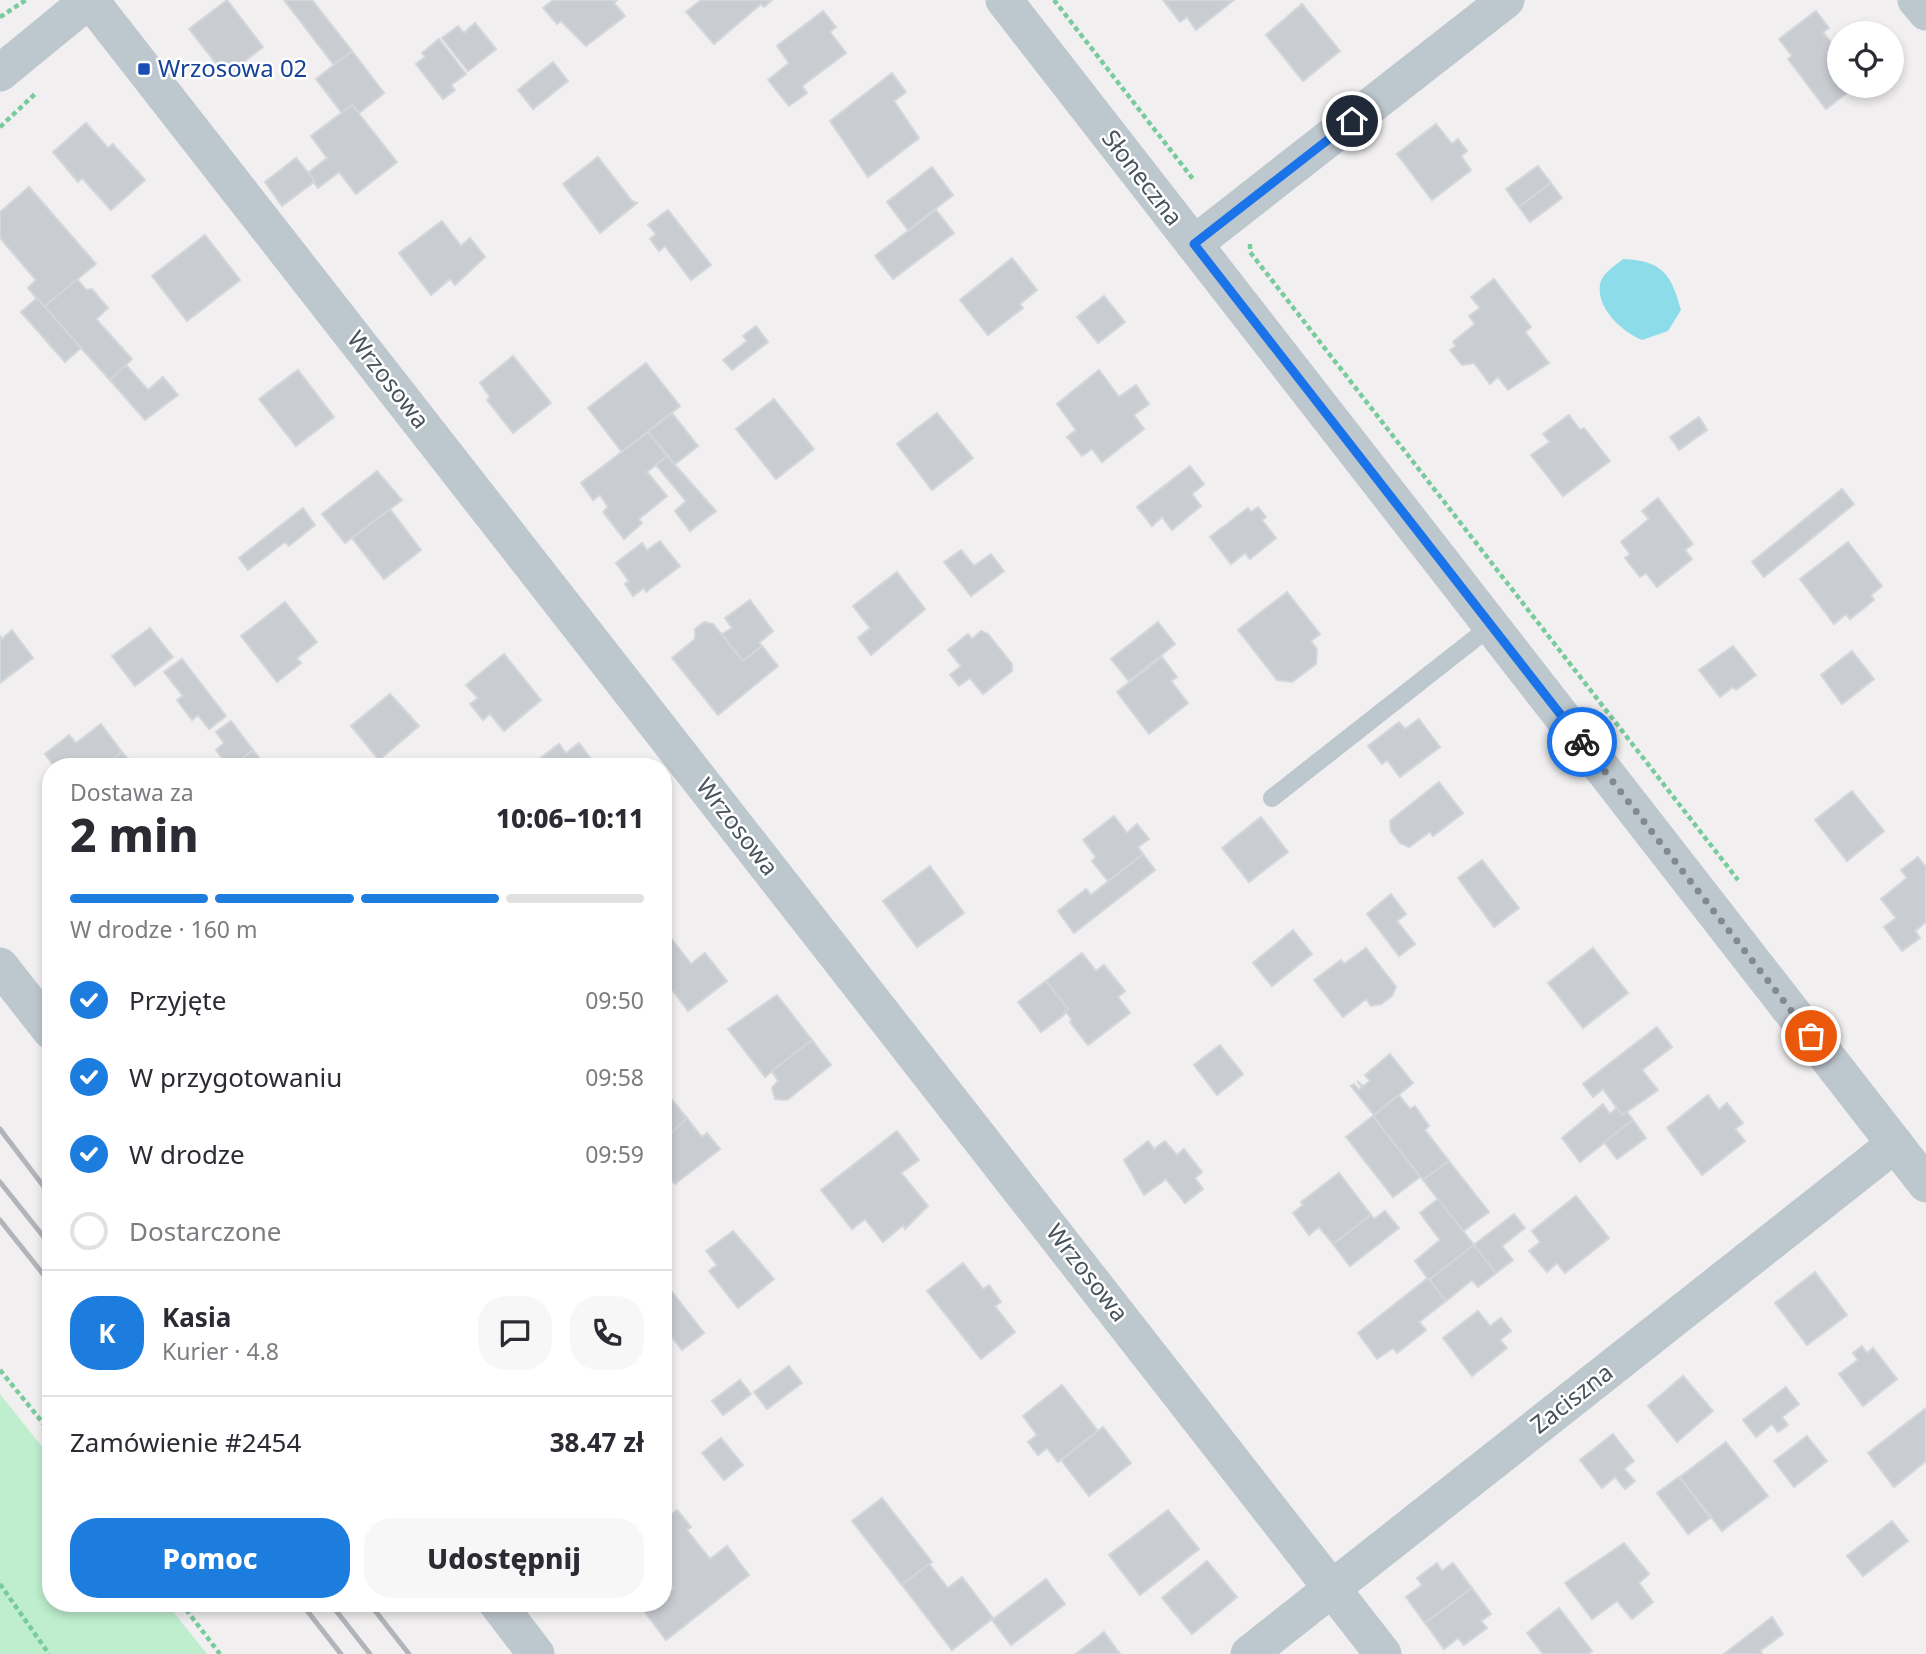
<!DOCTYPE html>
<html lang="pl">
<meta charset="utf-8">
<style>
:root{--surface:#fff;--page:#f7f7f7;--text:#2b2b33;--muted:#7c7c81;--line:#e1e1e2;--accent:#1c7dde}
body{margin:0;font-family:"Noto Sans",sans-serif;background:var(--page);color:var(--text);height:100vh;display:flex;flex-direction:column;font-size:26px;white-space:nowrap}
*{box-sizing:border-box;margin:0}
p{font-size:23px;color:var(--muted)}
.icon{flex:none;width:38px;height:38px;fill:none;stroke:currentColor;stroke-width:2;stroke-linecap:round;stroke-linejoin:round}
.map{position:relative;flex:1;overflow:hidden}
.drawer{position:absolute;left:42px;top:758px;width:630px;height:854px;display:flex;flex-direction:column;background:var(--surface);border-radius:28px;box-shadow:0 4px 10px #0003}
.drawer>*{flex:none}
.buttons{position:absolute;left:1827px;top:21px;display:grid;gap:14px}
.buttons a{display:grid;place-items:center;width:77px;height:77px;border-radius:50%;background:var(--surface);box-shadow:0 4px 10px #0003;font-size:35px}
.pin{position:absolute;display:grid;place-items:center;width:60px;height:60px;color:#fff;margin:-30px;border:4px solid #fff;border-radius:50%;box-shadow:0 2px 7px #0007}
.courier{position:absolute;display:grid;place-items:center;width:70px;height:70px;margin:-35px;border:5px solid #1a73e8;border-radius:50%;background:#fff;color:#222;box-shadow:0 2px 9px #0007}
.head em{font-style:normal;font-weight:800}
.head div{display:flex;flex-direction:column-reverse}
.head{display:flex;align-items:center;justify-content:space-between;height:119px;padding:0 28px}
h1{font-size:46px;font-weight:800;line-height:52px}
.bar{display:grid;grid-template-columns:repeat(4,1fr);gap:10px 7px;align-content:center;height:84px;padding:0 28px}
.bar i{height:9px;border-radius:5px;background:var(--line)}
.bar .current{background:var(--accent)}
.bar p{grid-column:span 4}
.line{display:flex;align-items:center;gap:18px;padding:0 28px;border-top:2px solid var(--line)}
.line div{flex:1}
.round{display:grid;place-items:center;flex:none;width:74px;height:74px;border-radius:28px;background:var(--page)}
ol{padding:0 28px;list-style:none}
li{display:flex;align-items:center;gap:21px;height:77px}
li p{margin-inline-start:auto}
li .icon{padding:7px;border-radius:50%;background:var(--accent);color:#fff;stroke-width:4}
li:last-child{color:var(--muted)}
li i{width:38px;height:38px;border:4px solid var(--line);border-radius:50%}
.primary-button{display:flex;gap:14px;margin-top:auto;padding:14px 28px}
.primary-button a{flex:1;height:80px;border-radius:28px;background:var(--accent);color:#fff;font-size:28px;font-weight:800;line-height:80px;text-align:center}
.primary-button a+a{background:var(--page);color:var(--text)}
.map>svg:first-child{display:block}
.green{fill:#beeece}
.water{fill:#8cdcea}
.building{fill:#c9ccd1;stroke:#d3d6da;stroke-width:2}
.lines{fill:none;stroke-linecap:round;stroke-linejoin:round}
.path{stroke:#77cb9d;stroke-width:4.5;stroke-dasharray:5 3.5;stroke-linecap:butt}
.lane{stroke:#bdc7ce;stroke-width:18}
.street{stroke:#bdc7ce;stroke-width:37}
.rail{stroke:#b1b5b9;stroke-width:5}
.done{stroke:#828a8f;stroke-width:7;stroke-dasharray:0 12.6}
.route{stroke:#1a73e8;stroke-width:9}
.transit-dot{fill:#1a4fb4;stroke:#fff;stroke-width:2.5}
.labels{text-anchor:middle;stroke-width:5;stroke-linejoin:round;paint-order:stroke}
.transit-label{font-size:24px;fill:#164399;stroke:#fff;text-anchor:start}
.street-label{font-size:24px;fill:#47535c;stroke:#fff}
</style>
<div class="map">
<svg width="1926" height="1654" viewBox="0 0 1926 1654">
<rect width="100%" height="100%" fill="#f1efef"/>
<path class="green" d="M0 1394 51 1458V1603H166L207 1654H0Z"/>
<path class="water" d="M1623 259C1663 261 1671 274 1681 310L1668 331 1642 340C1623 332 1596 309 1600 284 1602 273 1615 266 1623 259Z"/>
<g class="building">
<path d="M227 0 263 47 226 76 189 29Z"/>
<path d="M284 0H312L352 51 334 65Z"/>
<path d="M553 0H617L614 3 625 16 586 46 561 21 557 24 543 8Z"/>
<path d="M701 0H772L764 7 761 4 714 44 686 12Z"/>
<path d="M1163 0H1234L1196 30 1187 17 1180 22Z"/>
<path d="M1302 4 1340 51 1303 81 1266 35Z"/>
<path d="M823 11 836 27 830 32 846 53 802 86 807 93 789 106 768 80 789 63 777 46Z"/>
<path d="M1816 11 1829 28 1823 32 1839 53V86H1856L1826 109 1788 59 1792 56 1779 39Z"/>
<path d="M475 23 496 49 468 71 442 38 458 26 464 33Z"/>
<path d="M439 39 466 74 451 85 455 90 443 99 416 64 425 57 422 53Z"/>
<path d="M352 51 384 93 359 113 352 105 342 113 316 79Z"/>
<path d="M553 62 568 81 533 109 518 90Z"/>
<path d="M892 73 906 92 894 101 919 138 868 177 830 121Z"/>
<path d="M352 105 397 162 356 194 339 172 318 188 308 173 327 158 311 136Z"/>
<path d="M86 123 108 148 113 144 145 180 111 210 82 178 78 182 53 152Z"/>
<path d="M1436 124 1452 144 1458 139 1467 151 1461 156 1471 170 1432 200 1397 154Z"/>
<path d="M598 157 632 201 637 203 600 233 563 184Z"/>
<path d="M296 158 315 181 282 206 265 182Z"/>
<path d="M1538 166 1551 183 1519 207 1506 189Z"/>
<path d="M932 167 953 195 908 230 887 202Z"/>
<path d="M1551 183 1562 198 1530 222 1519 207Z"/>
<path d="M29 187 96 264 44 307 28 288 36 280 0 238V212Z"/>
<path d="M668 210 711 265 691 280 665 246 659 251 650 239 656 234 648 225Z"/>
<path d="M936 210 954 233 893 279 875 256Z"/>
<path d="M442 221 461 246 470 238 485 257 455 285 450 279 431 295 399 253Z"/>
<path d="M205 235 240 280 187 321 152 276Z"/>
<path d="M1012 258 1037 290 1020 304 1023 308 988 335 960 300Z"/>
<path d="M77 279 86 290 92 289 108 308 96 319 132 359 110 380 44 307Z"/>
<path d="M1494 279 1531 327 1525 332 1549 363 1508 390 1498 377 1490 384 1474 363 1462 365 1450 350 1456 346 1453 342 1475 324 1469 316 1480 308 1471 297Z"/>
<path d="M1104 296 1125 322 1098 343 1077 317Z"/>
<path d="M37 298 81 348 65 362 21 312Z"/>
<path d="M756 326 768 342 732 370 723 360 747 341 743 336Z"/>
<path d="M513 356 551 403 513 433 487 400 490 397 480 383Z"/>
<path d="M646 363 680 406 622 452 588 408Z"/>
<path d="M126 365 148 390 163 377 178 395 145 420 110 380Z"/>
<path d="M298 370 334 417 296 446 259 399Z"/>
<path d="M1099 370 1119 397 1136 385 1149 404 1134 415 1144 429 1102 462 1092 449 1082 456 1067 437 1076 430 1057 404Z"/>
<path d="M774 399 814 449 776 479 736 429Z"/>
<path d="M672 413 698 446 675 464 648 432Z"/>
<path d="M937 413 973 458 932 490 897 444Z"/>
<path d="M1569 415 1580 430 1584 428 1610 461 1563 496 1531 455 1550 442 1543 434Z"/>
<path d="M1699 417 1707 430 1679 450 1670 437Z"/>
<path d="M648 432 667 456 647 472 667 496 639 519 642 523 624 539 603 512 608 507 600 495 593 500 581 483Z"/>
<path d="M667 456 716 511 690 531 675 511 686 501 656 465Z"/>
<path d="M1190 466 1204 484 1192 494 1201 506 1172 530 1162 517 1152 526 1137 507Z"/>
<path d="M377 471 402 500 345 543 322 514Z"/>
<path d="M1842 489 1854 504 1764 577 1752 562Z"/>
<path d="M1658 498 1693 544 1685 550 1692 559 1657 587 1646 573 1640 577 1625 558 1630 554 1621 542 1649 519 1642 511Z"/>
<path d="M1258 507 1266 517 1262 520 1276 538 1250 559 1245 553 1231 564 1210 537 1248 508 1251 512Z"/>
<path d="M303 508 315 525 289 546 285 542 248 570 239 558Z"/>
<path d="M390 509 421 550 384 579 352 538Z"/>
<path d="M660 541 680 566 646 592 644 588 633 596 625 584 629 581 616 563 642 543 647 550Z"/>
<path d="M1848 542 1882 586 1871 595 1874 600 1850 619 1846 614 1834 624 1800 579Z"/>
<path d="M961 550 974 566 991 554 1004 571 971 596 944 562Z"/>
<path d="M897 572 925 609 871 655 858 638 870 628 853 606Z"/>
<path d="M1287 592 1320 634 1311 641 1317 649 1316 664 1292 682 1277 680 1238 630Z"/>
<path d="M750 600 773 631 759 643 762 646 743 661 722 634 732 628 725 618Z"/>
<path d="M285 602 317 642 297 658 301 663 277 682 241 636Z"/>
<path d="M704 622 713 624 743 661 762 646 778 666 718 715 672 658 695 639V629Z"/>
<path d="M1158 622 1175 644 1129 681 1111 659Z"/>
<path d="M150 628 173 657 135 686 112 656Z"/>
<path d="M12 630 33 658 0 683V636L2 639Z"/>
<path d="M981 631 988 634 1012 664V671L983 694 970 678 959 686 950 675 961 666 948 650 968 634 972 639Z"/>
<path d="M1733 646 1756 675 1736 690 1733 687 1720 697 1699 670Z"/>
<path d="M1852 651 1874 679 1842 704 1821 675Z"/>
<path d="M504 654 541 700 504 731 490 714 483 720 470 704 478 698 466 685Z"/>
<path d="M1162 657 1177 677 1171 681 1188 703 1149 734 1117 692Z"/>
<path d="M182 659 226 716 209 729 198 715 192 720 177 700 183 696 164 672Z"/>
<path d="M390 694 419 726 379 760 351 726Z"/>
<path d="M1419 719 1440 747 1400 777 1387 760 1382 764 1368 746 1399 722 1405 729Z"/>
<path d="M231 721 253 750 233 766H228L216 750 224 743 216 732Z"/>
<path d="M101 724 122 752 103 766H54L45 754 69 735 76 743Z"/>
<path d="M579 743 595 764 591 766H530L559 744 566 753Z"/>
<path d="M253 750 266 766H233Z"/>
<path d="M122 752 134 766H103Z"/>
<path d="M1439 782 1463 813 1433 836 1430 832 1409 847 1400 843 1391 831 1390 821Z"/>
<path d="M1852 791 1884 831 1847 861 1815 820Z"/>
<path d="M1114 816 1127 833 1137 824 1149 839 1138 847 1143 854 1108 881 1092 861 1096 857 1083 840Z"/>
<path d="M1261 817 1288 852 1249 882 1222 848Z"/>
<path d="M1143 854 1155 870 1074 933 1058 911 1086 889 1091 895Z"/>
<path d="M1918 857 1926 867V922L1915 931 1920 938 1902 951 1884 927 1896 918 1881 899 1907 878 1901 870Z"/>
<path d="M1482 860 1519 908 1494 927 1458 878Z"/>
<path d="M930 866 964 913 917 947 883 901Z"/>
<path d="M1391 894 1406 914 1397 921 1415 944 1399 956 1367 914Z"/>
<path d="M664 929 691 964 705 953 727 981 688 1011 673 991 663 999Z"/>
<path d="M1293 930 1312 954 1272 986 1253 963Z"/>
<path d="M1366 948 1396 987 1392 996 1381 1004 1371 1006 1366 999 1343 1017 1314 980 1341 960 1344 964Z"/>
<path d="M1593 948 1628 993 1583 1028 1548 983Z"/>
<path d="M1082 953 1096 971 1104 965 1125 991 1118 997 1130 1013 1088 1045 1070 1022 1072 1020 1067 1013H1063L1068 1009 1046 981Z"/>
<path d="M1046 981 1068 1009 1063 1013 1064 1015 1041 1032 1018 1002Z"/>
<path d="M777 995 812 1040 765 1077 728 1029Z"/>
<path d="M1657 1027 1672 1047 1642 1070 1658 1090 1622 1115 1603 1089 1593 1097 1583 1084Z"/>
<path d="M812 1040 831 1065 787 1100 775 1099 772 1088 778 1081 772 1071Z"/>
<path d="M1220 1045 1243 1074 1217 1095 1194 1065Z"/>
<path d="M1390 1054 1413 1083 1374 1115 1351 1086 1354 1084 1359 1090 1362 1087 1357 1081 1363 1086 1370 1081 1365 1075Z"/>
<path d="M663 1089 687 1118 663 1141Z"/>
<path d="M1399 1095 1410 1109 1415 1106 1429 1126 1425 1130 1449 1161 1423 1180 1373 1116Z"/>
<path d="M1708 1095 1719 1110 1727 1103 1743 1123 1735 1129 1745 1141 1702 1175 1667 1128Z"/>
<path d="M1603 1104 1610 1114 1617 1108 1622 1115 1627 1112 1633 1120 1580 1162 1562 1138Z"/>
<path d="M1373 1116 1420 1177 1393 1197 1346 1137Z"/>
<path d="M687 1118 702 1137 707 1133 720 1149 675 1184 663 1170V1141Z"/>
<path d="M1633 1120 1646 1138 1617 1159 1604 1142Z"/>
<path d="M897 1131 919 1160 901 1173 928 1206 905 1229 903 1225 883 1242 865 1219 852 1229 821 1190Z"/>
<path d="M1148 1141 1154 1149 1165 1141 1177 1155 1184 1149 1202 1172 1195 1178 1203 1189 1185 1203 1166 1179 1144 1195 1124 1160Z"/>
<path d="M1449 1161 1489 1212 1463 1231 1423 1180Z"/>
<path d="M1339 1173 1371 1215 1333 1244 1319 1227 1309 1235 1293 1213 1303 1205 1301 1202Z"/>
<path d="M1576 1196 1609 1238 1565 1273 1557 1263 1547 1272 1529 1251 1540 1242 1532 1231Z"/>
<path d="M1438 1199 1474 1245 1429 1280 1415 1261 1440 1240 1420 1213Z"/>
<path d="M1385 1211 1399 1228 1350 1266 1333 1244 1371 1215 1374 1219Z"/>
<path d="M1514 1214 1525 1228 1502 1246 1513 1260 1496 1273 1474 1245Z"/>
<path d="M733 1231 774 1279 738 1308 709 1271 717 1265 706 1251Z"/>
<path d="M1474 1245 1496 1273 1478 1287 1472 1280 1446 1301 1429 1280Z"/>
<path d="M963 1263 983 1289 989 1285 1001 1302 995 1306 1015 1332 981 1359 927 1291Z"/>
<path d="M1815 1272 1847 1315 1807 1345 1775 1303Z"/>
<path d="M1428 1278 1446 1301 1419 1322 1426 1330 1397 1353 1393 1348 1377 1359 1358 1333Z"/>
<path d="M670 1289 704 1333 682 1350 663 1325V1295Z"/>
<path d="M1478 1311 1490 1326 1501 1318 1511 1331 1500 1340 1507 1348 1472 1376 1443 1338Z"/>
<path d="M1862 1346 1867 1353 1873 1348 1897 1379 1863 1406 1839 1374 1858 1360 1853 1353Z"/>
<path d="M789 1366 802 1383 767 1409 754 1392Z"/>
<path d="M1683 1376 1713 1411 1677 1442 1648 1406Z"/>
<path d="M740 1380 751 1394 723 1415 712 1401Z"/>
<path d="M1062 1385 1098 1431 1058 1462 1047 1448 1038 1455 1028 1442 1037 1435 1023 1416Z"/>
<path d="M1786 1387 1799 1404 1782 1417 1788 1425 1778 1432 1772 1424 1756 1437 1743 1420Z"/>
<path d="M1926 1408V1461L1894 1487 1868 1453Z"/>
<path d="M1103 1427 1131 1463 1089 1496 1061 1460Z"/>
<path d="M1613 1434 1634 1461 1624 1469 1635 1481 1625 1489 1615 1477 1602 1488 1580 1460Z"/>
<path d="M1807 1436 1827 1461 1794 1487 1774 1461Z"/>
<path d="M721 1438 743 1465 724 1480 702 1453Z"/>
<path d="M1726 1442 1768 1496 1722 1531 1680 1477Z"/>
<path d="M1679 1477 1710 1518 1688 1534 1657 1493Z"/>
<path d="M882 1498 932 1562 902 1585 852 1521Z"/>
<path d="M677 1510 691 1527 687 1530 710 1559 727 1546 749 1575 666 1640 644 1611 654 1603H663V1596L673 1588 663 1575V1520Z"/>
<path d="M1168 1510 1199 1549 1140 1595 1109 1555Z"/>
<path d="M1892 1521 1908 1541 1863 1576 1847 1556Z"/>
<path d="M1624 1543 1649 1574 1639 1583 1653 1602 1632 1619 1617 1601 1592 1619 1565 1583Z"/>
<path d="M1207 1561 1237 1597 1192 1634 1162 1598Z"/>
<path d="M1437 1563 1442 1571 1453 1563 1472 1588 1425 1623 1406 1597 1422 1585 1417 1578Z"/>
<path d="M929 1564 948 1588 962 1577 993 1618 952 1650 902 1585Z"/>
<path d="M1046 1579 1065 1604 1011 1645 992 1620Z"/>
<path d="M1472 1588 1491 1614 1481 1621 1487 1628 1464 1645 1458 1638 1444 1649 1425 1623Z"/>
<path d="M1559 1608 1592 1651 1588 1654H1543L1527 1633Z"/>
<path d="M1772 1617 1783 1634 1760 1651 1762 1654H1724Z"/>
<path d="M1104 1632 1120 1654H1076Z"/>
</g>
<g class="lines">
<g class="path">
<path d="M1054 0 1193 179"/>
<path d="M0 17 26 0"/>
<path d="M0 127 36 93"/>
<path d="M1250 244V252L1738 880"/>
<path d="M0 1370 51 1433"/>
<path d="M0 1584 49 1654"/>
<path d="M181 1603 220 1654"/>
</g>
<path class="lane" d="M1272 798 1491 626"/>
<g class="street">
<path d="M90 0 1383 1654"/>
<path d="M1004 0 1926 1184"/>
<path d="M1916 0 1926 12"/>
<path d="M0 73 89 0"/>
<path d="M1194 244 1506 0"/>
<path d="M0 966 51 1031"/>
<path d="M497 1603 536 1654"/>
<path d="M1249 1654 1895 1144"/>
</g>
<g class="rail">
<path d="M0 1129 51 1196"/>
<path d="M0 1182 51 1246"/>
<path d="M0 1220 51 1284"/>
<path d="M301 1603 341 1654"/>
<path d="M330 1603 370 1654"/>
<path d="M369 1603 409 1654"/>
</g>
</g>
<g class="lines">
<path class="done" d="M1582 742 1811 1036"/>
<path class="route" d="M1352 121 1194 244 1582 742"/>
</g>
<rect class="transit-dot" x="137" y="62" width="14" height="14" rx="3.5"/>
<g class="labels">
<g class="transit-label">
<text x="158" y="77">Wrzosowa 02</text>
</g>
<g class="street-label">
<text transform="translate(1142 178) rotate(52)" y="8">Słoneczna</text>
<text transform="translate(388 380) rotate(52)" y="8">Wrzosowa</text>
<text transform="translate(737 827) rotate(52)" y="8">Wrzosowa</text>
<text transform="translate(1087 1273) rotate(52)" y="8">Wrzosowa</text>
<text transform="translate(1572 1399) rotate(-38)" y="8">Zaciszna</text>
</g>
</g>
</svg>
<div class="buttons">
<a><svg class="icon" aria-label="locate" viewBox="0 0 24 24"><circle cx="12" cy="12" r="6"/><path d="M12 2v4M12 18v4M2 12h4M18 12h4"/></svg></a>
</div>
<div class="pin" style="left:1811px;top:1036px;background:#ea580c"><svg class="icon" aria-label="bag" viewBox="0 0 24 24"><path d="M5 8h14l-1 12H6zM9 8a3 3 0 0 1 6 0"/></svg></div>
<div class="pin" style="left:1352px;top:121px;background:#1f2937"><svg class="icon" aria-label="home" viewBox="0 0 24 24"><path d="M3 11l9-7 9 7M6 9v11h12V9"/></svg></div>
<div class="courier" style="left:1582px;top:742px"><svg class="icon" aria-label="bike" viewBox="0 0 24 24"><circle cx="6" cy="16" r="4"/><circle cx="18" cy="16" r="4"/><path d="M6 16l4-8h5l3 8M10 8l3 8H6M13 5h3"/></svg></div>
<section class="drawer">
<div class="head"><div><h1>2 min</h1><p>Dostawa za</p></div><em>10:06–10:11</em></div>
<div class="bar"><i class="current"></i><i class="current"></i><i class="current"></i><i></i><p>W drodze · 160 m</p></div>
<ol>
<li><svg class="icon" aria-label="check" viewBox="0 0 24 24"><path d="M5 12l5 5 9-10"/></svg>Przyjęte<p>09:50</p></li>
<li><svg class="icon" aria-label="check" viewBox="0 0 24 24"><path d="M5 12l5 5 9-10"/></svg>W przygotowaniu<p>09:58</p></li>
<li><svg class="icon" aria-label="check" viewBox="0 0 24 24"><path d="M5 12l5 5 9-10"/></svg>W drodze<p>09:59</p></li>
<li><i></i>Dostarczone</li>
</ol>
<div class="line" style="height:126px"><b class="round" style="background:var(--accent);color:#fff">K</b><div><b>Kasia</b><p>Kurier · 4.8</p></div><a class="round"><svg class="icon" aria-label="chat" viewBox="0 0 24 24"><path d="M4 5h16v11H9l-5 4z"/></svg></a><a class="round"><svg class="icon" aria-label="phone" viewBox="0 0 24 24"><path d="M5 4h4l2 5-3 2q2 4 5 5l2-3 5 2v4C11 20 4 13 5 4z"/></svg></a></div>
<div class="line" style="height:91px"><div>Zamówienie #2454</div><b>38.47 zł</b></div>
<div class="primary-button"><a>Pomoc</a><a>Udostępnij</a></div>
</section>
</div>
